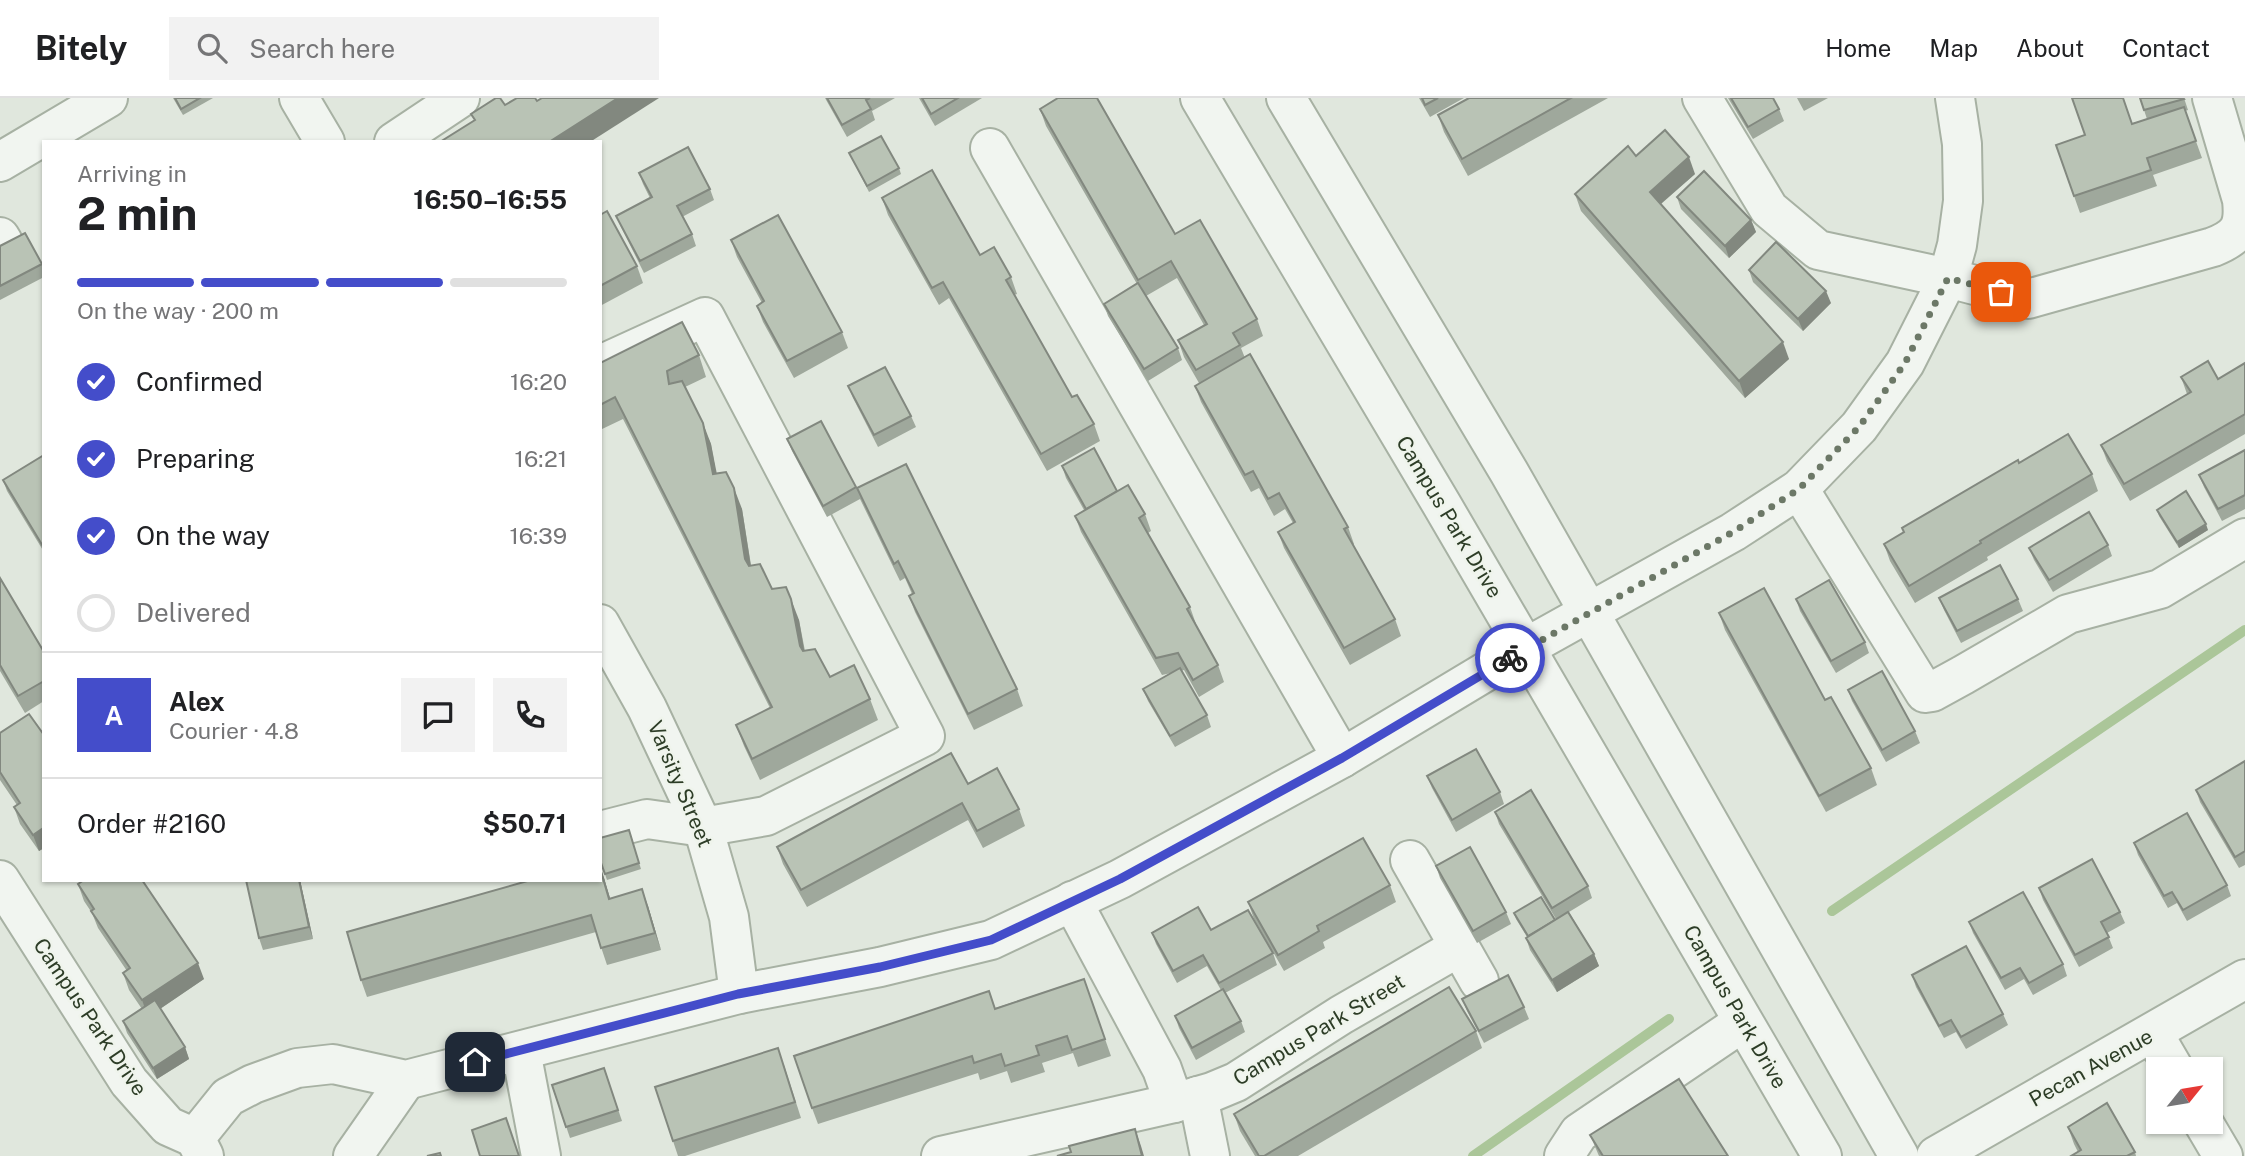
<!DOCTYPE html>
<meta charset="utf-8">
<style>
:root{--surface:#fff;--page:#f2f2f2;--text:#202124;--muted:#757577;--line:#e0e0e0;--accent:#444dca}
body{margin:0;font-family:"Public Sans",sans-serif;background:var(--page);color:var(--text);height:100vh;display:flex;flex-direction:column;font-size:26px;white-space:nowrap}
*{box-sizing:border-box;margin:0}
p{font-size:23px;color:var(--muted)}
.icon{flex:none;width:38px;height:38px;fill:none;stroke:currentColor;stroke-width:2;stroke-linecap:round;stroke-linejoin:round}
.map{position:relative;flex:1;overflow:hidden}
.details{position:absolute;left:42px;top:42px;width:560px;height:742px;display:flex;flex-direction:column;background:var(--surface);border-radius:0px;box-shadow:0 2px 5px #0004}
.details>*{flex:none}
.needle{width:46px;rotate:60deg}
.controls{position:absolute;left:2146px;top:959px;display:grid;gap:14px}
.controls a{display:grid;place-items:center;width:77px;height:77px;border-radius:0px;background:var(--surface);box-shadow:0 2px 5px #0004;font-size:35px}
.pin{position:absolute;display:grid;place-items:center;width:60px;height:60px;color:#fff;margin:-30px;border-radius:14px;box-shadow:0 4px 10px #0006}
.courier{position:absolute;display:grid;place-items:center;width:70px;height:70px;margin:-35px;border:5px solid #444dca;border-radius:50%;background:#fff;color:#222;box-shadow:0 2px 9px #0007}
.summary em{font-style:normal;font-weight:700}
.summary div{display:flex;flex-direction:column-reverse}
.summary{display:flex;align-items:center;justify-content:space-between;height:119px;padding:0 35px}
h1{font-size:46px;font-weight:700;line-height:52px}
.bar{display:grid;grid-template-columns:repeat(4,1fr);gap:10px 7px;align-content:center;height:84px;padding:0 35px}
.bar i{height:9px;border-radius:5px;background:var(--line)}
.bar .active{background:var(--accent)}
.bar p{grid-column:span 4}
.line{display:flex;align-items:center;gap:18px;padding:0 35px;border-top:2px solid var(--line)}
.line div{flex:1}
.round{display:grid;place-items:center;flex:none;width:74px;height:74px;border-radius:0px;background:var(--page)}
ol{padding:0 35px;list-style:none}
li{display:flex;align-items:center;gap:21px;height:77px}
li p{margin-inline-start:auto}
li .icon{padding:7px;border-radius:50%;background:var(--accent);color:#fff;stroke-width:4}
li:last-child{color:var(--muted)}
li i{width:38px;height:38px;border:4px solid var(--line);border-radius:50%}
header{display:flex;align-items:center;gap:42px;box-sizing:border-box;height:98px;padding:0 35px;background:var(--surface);border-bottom:2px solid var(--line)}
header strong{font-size:33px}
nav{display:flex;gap:38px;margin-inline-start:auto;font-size:24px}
.search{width:490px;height:63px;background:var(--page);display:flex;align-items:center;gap:18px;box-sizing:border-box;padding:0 24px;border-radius:0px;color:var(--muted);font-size:26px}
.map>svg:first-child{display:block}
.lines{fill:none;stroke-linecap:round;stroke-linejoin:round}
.stream{stroke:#abc699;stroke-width:10}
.minor-casing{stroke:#a7b1a3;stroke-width:42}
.minor{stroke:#f1f5f0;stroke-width:38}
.wall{fill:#9fa89c}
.shaded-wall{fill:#82887f}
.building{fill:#b9c3b5;stroke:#82887f;stroke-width:2}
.done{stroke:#6c7867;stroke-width:7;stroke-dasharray:0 12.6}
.route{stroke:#444dca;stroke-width:9}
.labels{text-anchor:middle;stroke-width:5;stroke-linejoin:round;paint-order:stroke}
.street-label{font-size:21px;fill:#2d3d27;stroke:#eff4ec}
</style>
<header>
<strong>Bitely</strong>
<div class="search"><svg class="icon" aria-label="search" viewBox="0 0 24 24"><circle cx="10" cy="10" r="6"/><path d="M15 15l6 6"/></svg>Search here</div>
<nav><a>Home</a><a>Map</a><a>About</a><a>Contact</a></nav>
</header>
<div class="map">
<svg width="2245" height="1058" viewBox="0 0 2245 1058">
<rect width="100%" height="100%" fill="#e0e7dd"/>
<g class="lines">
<g class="stream">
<path d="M1832 813 2245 532"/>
<path d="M1473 1058 1669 921"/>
</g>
<g class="minor-casing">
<g id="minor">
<path d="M299 0 325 44"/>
<path d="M1200 0 1442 407 1822 1058"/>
<path d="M1286 0 1509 374 1899 1058"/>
<path d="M1702 0 1769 111 1818 152 1948 180 2028 201 2213 149C2238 139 2245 130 2242 102L2212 0"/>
<path d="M394 44 460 0"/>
<path d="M990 50 1342 660"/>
<path d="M0 64 108 0"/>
<path d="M0 139 3 144"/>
<path d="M600 267 705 219 925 638 766 718 703 729 647 721 600 733"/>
<path d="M1799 391 1925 595 1932 594 1963 577 2068 516 2160 491 2245 440"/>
<path d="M600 526 647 610 703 729 729 819 739 896"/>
<path d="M1410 762 1479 883"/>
<path d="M0 782 129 984 168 1028 195 1040"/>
<path d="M1072 803 1162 971 1174 1005"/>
<path d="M2153 935 2174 971"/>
<path d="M521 953 541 1058"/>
<path d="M1198 998 1210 1058"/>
<path d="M2203 1024 2223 1058"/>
<path d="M204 1058 195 1040 228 999 253 986 297 970 333 966 406 982 739 896 880 869 991 842 1120 781 1342 660 1525 550 1733 434 1799 391 1859 329 1905 265 1948 180 1957 147 1963 103 1962 46 1955 0"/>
<path d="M353 1058 406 982"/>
<path d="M941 1058 1174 1005 1212 994 1236 984 1341 917 1459 849"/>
<path d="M1564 1058 1579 1035 1743 924"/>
<path d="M1936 1058 2245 881"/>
</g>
</g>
<use href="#minor" class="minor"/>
</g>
<g class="wall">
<path d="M173 0H213L183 17Z"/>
<path d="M825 0H895L872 13 875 22 847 39Z"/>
<path d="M919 0H982L935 28Z"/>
<path d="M1419 0H1464L1430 19Z"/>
<path d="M1469 0H1608L1468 78 1444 34 1438 17Z"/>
<path d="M1728 0H1773L1779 11 1784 23 1753 41Z"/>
<path d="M1797 0H1828L1804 13Z"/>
<path d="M2184 0 2188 12 2185 13 2202 60 2153 77 2157 88 2080 115 2056 47 2147 21 2144 12Z"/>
<path d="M1040 11 1175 136 1257 221 1263 238 1241 250 1245 260 1348 429 1354 446 1353 447 1395 521 1401 538 1350 567 1284 450 1278 434 1293 425 1285 411 1274 418 1259 390 1251 394 1201 304 1195 288 1199 285 1184 259 1178 242 1204 227 1177 180 1146 198 1178 250 1182 262 1148 283 1108 218 1104 206 1137 186 1046 28Z"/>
<path d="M849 55 899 70 901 76 869 94Z"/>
<path d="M1636 58 1695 76 1661 106 1789 261 1745 300 1581 113 1575 96Z"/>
<path d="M639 75 710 91 714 102 682 119 692 136 696 148 644 175 621 129 616 118 650 100 643 86Z"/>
<path d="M1677 99 1751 122 1756 134 1729 160 1681 111Z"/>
<path d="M882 100 980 157 1011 179 1017 196 1014 197 1072 299 1094 326 1100 343 1047 373 949 200 939 207 888 117Z"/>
<path d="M600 117 637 168 643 185 600 208Z"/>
<path d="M731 142 842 234 848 250 794 280 763 224 757 208 762 205 737 159Z"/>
<path d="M0 148 42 166 44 171V179L0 202Z"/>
<path d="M1749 172 1831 205 1803 233 1753 184Z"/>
<path d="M699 257 706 279 685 289 711 346 716 375 742 411 751 467 799 522 805 553 830 579 870 601 878 622 760 682 744 648 736 627 770 610 623 321 600 332V265Z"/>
<path d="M2245 265V336L2130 403 2107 363 2101 347 2187 296 2181 279 2218 281Z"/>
<path d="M848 288 911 318 916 329 878 349 853 300Z"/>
<path d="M787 341 857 390 1017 591 1023 608 974 632 915 514 909 498 912 496 905 480 900 483 860 401 827 419 792 353Z"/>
<path d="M2245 352V411L2222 423 2204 389 2199 377Z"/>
<path d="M44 357V454L7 393 3 382Z"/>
<path d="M2019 365 2092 376 2098 393 1987 459 1988 462 1915 505 1890 463 1884 446 1904 434 1902 430Z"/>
<path d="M1062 368 1117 393 1145 416 1151 433 1148 435 1190 509 1196 526 1195 527 1218 567 1224 584 1199 599 1184 572 1181 573 1207 617 1211 629 1175 649 1148 603 1143 591 1171 575 1162 577 1081 434 1075 418 1084 412 1066 380Z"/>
<path d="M2157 412 2208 432 2179 450 2159 418Z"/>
<path d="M2108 447 2112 458 2053 494 2034 462 2029 450Z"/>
<path d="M0 480 44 554V603L25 615 0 573Z"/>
<path d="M1939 500 2018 501 2023 513 1961 545 1944 512Z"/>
<path d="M1796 501 1865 544 1869 555 1836 575 1800 513Z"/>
<path d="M1719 515 1871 670 1877 687 1826 714 1725 532Z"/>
<path d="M1848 592 1915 633 1920 645 1886 664 1852 603Z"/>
<path d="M0 635 44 637V750L39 753 20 726 14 709 17 707 0 682Z"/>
<path d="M2245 663V767L2239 770 2200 704 2196 692Z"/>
<path d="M1427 678 1500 694 1504 706 1456 734 1432 690Z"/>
<path d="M968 686 1019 711 1025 728 983 750 968 722 807 809 783 766 777 749Z"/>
<path d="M1495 714 1588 788 1592 800 1569 814 1594 856 1599 868 1557 894 1530 852 1526 840 1527 839 1516 821 1514 815 1556 821 1499 726Z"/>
<path d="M629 732 641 771 607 782 600 762Z"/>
<path d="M2134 745 2227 787 2231 798 2187 823 2177 805 2168 810 2138 757Z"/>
<path d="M1436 768 1506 814 1511 826 1477 845 1440 780Z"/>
<path d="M604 780 610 800 648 808 661 852 607 867 596 834 367 899 361 882Z"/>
<path d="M246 782H300L313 841 263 852 259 840Z"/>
<path d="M78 786 204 881 160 911 185 949 189 961 157 981 127 935 123 923 142 911 129 892 123 875 127 873 98 830 92 815 84 803Z"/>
<path d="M1390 787 1396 804 1323 844 1325 850 1284 873 1254 821 1248 804Z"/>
<path d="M2039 790 2120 814 2125 825 2107 835 2113 850 2079 869 2043 802Z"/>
<path d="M1969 824 2063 866 2067 878 2033 897 2024 881 2005 892 1973 835Z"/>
<path d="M1211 832 1273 855 1277 867 1225 895 1241 923 1245 934 1196 962 1179 930 1175 918 1221 892 1207 868 1177 885 1156 846 1152 835Z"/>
<path d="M1912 877 2003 916 2008 927 1966 951 1956 934 1944 940 1916 889Z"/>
<path d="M1084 881 1111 958 1078 969 1073 955 1042 965 1045 974 1011 985 1007 973 980 982 978 975 818 1026 812 1010 995 910Z"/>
<path d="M1462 901 1524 909 1529 921 1484 945 1467 913Z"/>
<path d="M1476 933 1482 950 1298 1058H1255L1240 1033 1234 1016Z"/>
<path d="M784 967 801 1020 685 1058H678L673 1043Z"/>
<path d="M604 970 622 1023 570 1040 552 987Z"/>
<path d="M2068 1029 2135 1054 2136 1058H2071L2078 1054 2074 1046Z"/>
<path d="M1590 1037 1728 1058H1599Z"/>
</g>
<g class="shaded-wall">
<path d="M618 0H659L590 44H549Z"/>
<path d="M1689 59 1695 76 1656 110 1650 94Z"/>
<path d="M1751 122 1756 134 1729 160 1725 148Z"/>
<path d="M1826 193 1831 205 1803 233 1798 221Z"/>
<path d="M1783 244 1789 261 1745 300 1739 283Z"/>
<path d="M703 325 711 346 721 397 713 376Z"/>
<path d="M734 390 742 411 753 482 745 461Z"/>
<path d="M2206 426 2208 432 2179 450 2177 444Z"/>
<path d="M791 501 799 522 807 569 800 548Z"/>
<path d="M42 731 44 736V750L39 753 33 737Z"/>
<path d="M600 769 604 780 615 817 609 801Z"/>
<path d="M299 782H300L313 841 309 829Z"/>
<path d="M642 791 648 808 661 852 655 835Z"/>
<path d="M1594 856 1599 868 1557 894 1552 882Z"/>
<path d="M198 865 204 881 148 919 142 902Z"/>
<path d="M185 949 189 961 157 981 153 970Z"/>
<path d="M1135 1031 1141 1048 1144 1058H1142Z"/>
</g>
<g class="building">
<path d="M175 0H200L181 11Z"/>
<path d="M496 0H500L505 7 517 0H535L537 3 542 0H618L549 44H440L475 22 471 16Z"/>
<path d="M827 0H870L866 2 871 11 842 27Z"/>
<path d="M922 0H958L931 16Z"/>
<path d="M1058 0H1097L1175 136 1200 122 1257 221 1233 235 1240 247 1196 272 1178 242 1207 226 1171 163 1138 182 1040 11Z"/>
<path d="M1422 0H1438L1425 7Z"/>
<path d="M1469 0H1571L1462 61 1438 17Z"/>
<path d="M1731 0H1773L1779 11 1748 29Z"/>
<path d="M2072 0H2123L2132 26 2184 9 2196 43 2147 60 2151 72 2074 98 2056 47 2085 37Z"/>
<path d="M2140 0H2183L2184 1 2144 12Z"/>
<path d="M1665 32 1689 59 1650 94 1783 244 1739 283 1575 96 1628 48 1636 58Z"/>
<path d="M881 38 899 70 867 88 849 55Z"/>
<path d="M688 49 710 91 677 108 692 136 640 163 616 118 652 99 639 75Z"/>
<path d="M932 72 980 157 994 149 1011 179 1006 182 1072 299 1077 297 1094 326 1041 356 943 184 932 190 882 100Z"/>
<path d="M1704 73 1751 122 1725 148 1677 99Z"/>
<path d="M607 113 637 168 600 188V117Z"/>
<path d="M778 117 842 234 787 263 757 208 764 203 731 142Z"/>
<path d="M25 135 42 166 0 188V148Z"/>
<path d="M1776 144 1826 193 1798 221 1749 172Z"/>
<path d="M1138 185 1178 250 1144 271 1104 206Z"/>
<path d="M682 224 699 257 667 273 669 286 682 283 703 325 713 376 726 374 734 390 745 461 749 468 760 466 772 491 786 489 791 501 800 548 803 553 815 551 830 579 854 567 870 601 752 661 736 627 772 609 615 299 600 307V265Z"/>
<path d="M1250 256 1348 429 1344 431 1395 521 1344 550 1278 434 1295 424 1279 395 1268 401 1253 373 1245 377 1195 288Z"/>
<path d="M2208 263 2218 281 2245 265V316L2124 386 2101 347 2191 294 2181 279Z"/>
<path d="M885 269 911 318 874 337 848 288Z"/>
<path d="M821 323 856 389 823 408 787 341Z"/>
<path d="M2068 336 2092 376 1980 443 1981 445 1909 488 1884 446 1904 434 1902 430 2018 362 2019 365Z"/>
<path d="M1094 350 1117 393 1086 411 1062 368Z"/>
<path d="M2245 352V397L2218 411 2199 377Z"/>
<path d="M44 357V450L3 382Z"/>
<path d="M906 366 1017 591 968 616 909 498 914 495 898 463 894 466 857 390Z"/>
<path d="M1128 387 1145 416 1139 420 1190 509 1187 511 1218 567 1193 582 1178 555 1156 560 1075 418Z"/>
<path d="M2186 393 2206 426 2177 444 2157 412Z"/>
<path d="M2089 414 2108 447 2049 482 2029 450Z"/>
<path d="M2000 467 2018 501 1957 533 1939 500Z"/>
<path d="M0 480 44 554V583L18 598 0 567Z"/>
<path d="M1829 482 1865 544 1831 563 1796 501Z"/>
<path d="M1764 490 1825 602 1831 599 1871 670 1819 698 1719 515Z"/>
<path d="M1180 570 1207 617 1170 638 1143 591Z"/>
<path d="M1882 573 1915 633 1882 652 1848 592Z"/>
<path d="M29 616 44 637V734L42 731 33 737 14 709 20 705 0 674V635Z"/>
<path d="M1476 651 1500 694 1452 722 1427 678Z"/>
<path d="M951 655 968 686 997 670 1019 711 977 733 962 705 801 792 777 749Z"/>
<path d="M2245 663V753L2235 759 2196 692Z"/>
<path d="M1531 692 1588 788 1552 810 1495 714Z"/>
<path d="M2187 715 2227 787 2183 812 2172 794 2164 798 2134 745Z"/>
<path d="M629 732 639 765 605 776 600 762V740Z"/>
<path d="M1363 740 1390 787 1317 828 1319 833 1278 857 1248 804Z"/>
<path d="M1470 749 1506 814 1473 833 1436 768Z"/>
<path d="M2092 761 2120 814 2101 824 2109 839 2075 857 2039 790Z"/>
<path d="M600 770 609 801 642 791 655 835 601 850 591 817 361 882 347 834 531 782H600Z"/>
<path d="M84 782H142L198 865 142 902 123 875 130 870 91 813 94 811 78 786Z"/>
<path d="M246 782H299L309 829 259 840Z"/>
<path d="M2023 794 2063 866 2029 885 2020 870 2001 880 1969 824Z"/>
<path d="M1541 799 1555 822 1528 838 1514 815Z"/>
<path d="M1198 809 1211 832 1248 812 1273 855 1219 885 1203 857 1173 873 1152 835Z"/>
<path d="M1568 814 1594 856 1552 882 1526 840Z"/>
<path d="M1966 848 2003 916 1961 939 1951 922 1939 928 1912 877Z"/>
<path d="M1508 877 1524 909 1479 933 1462 901Z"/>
<path d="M1084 881 1105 941 1072 952 1067 938 1036 948 1039 957 1005 968 1001 956 974 965 972 958 812 1010 794 958 989 893 995 911Z"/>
<path d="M1449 889 1476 933 1264 1058H1259L1234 1016Z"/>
<path d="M1223 891 1241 923 1192 950 1175 918Z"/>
<path d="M155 902 185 949 153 970 123 923Z"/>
<path d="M778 950 795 1004 673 1043 655 989Z"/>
<path d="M604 970 618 1012 566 1029 552 987Z"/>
<path d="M1679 981 1728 1058H1603L1590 1037Z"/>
<path d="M2107 1005 2135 1054 2127 1058H2071L2081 1052 2068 1029Z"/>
<path d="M506 1020 519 1058H480L472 1032Z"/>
<path d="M1135 1031 1142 1058H1057L1071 1054 1069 1048Z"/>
<path d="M440 1055 441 1058H427Z"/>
</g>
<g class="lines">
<path class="done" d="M1510 560 1733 434 1799 391 1859 329 1905 265 1948 180 2001 194"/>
<path class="route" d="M475 964 738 896 880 869 991 842 1120 781 1342 660 1510 560"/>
</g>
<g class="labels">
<g class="street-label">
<text transform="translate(1449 419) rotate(59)" y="7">Campus Park Drive</text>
<text transform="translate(680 686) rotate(67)" y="7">Varsity Street</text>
<text transform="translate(1735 909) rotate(60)" y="7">Campus Park Drive</text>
<text transform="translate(90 919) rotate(56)" y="7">Campus Park Drive</text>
<text transform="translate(1319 932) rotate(-31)" y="7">Campus Park Street</text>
<text transform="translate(2091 970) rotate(-29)" y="7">Pecan Avenue</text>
</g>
</g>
</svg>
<div class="controls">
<a><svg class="needle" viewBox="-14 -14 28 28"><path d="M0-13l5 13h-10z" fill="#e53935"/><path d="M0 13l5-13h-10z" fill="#757577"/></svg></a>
</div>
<div class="pin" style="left:2001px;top:194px;background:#ea580c"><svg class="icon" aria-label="bag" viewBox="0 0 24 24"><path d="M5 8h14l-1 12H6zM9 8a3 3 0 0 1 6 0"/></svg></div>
<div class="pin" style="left:475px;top:964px;background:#1f2937"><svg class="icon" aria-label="home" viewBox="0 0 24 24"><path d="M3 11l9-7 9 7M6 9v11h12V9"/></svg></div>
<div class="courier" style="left:1510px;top:560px"><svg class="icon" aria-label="bike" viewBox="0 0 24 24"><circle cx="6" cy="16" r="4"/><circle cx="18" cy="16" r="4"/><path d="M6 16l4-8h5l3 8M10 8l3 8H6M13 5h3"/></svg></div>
<section class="details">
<div class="summary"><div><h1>2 min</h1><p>Arriving in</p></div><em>16:50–16:55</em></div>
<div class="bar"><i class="active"></i><i class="active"></i><i class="active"></i><i></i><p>On the way · 200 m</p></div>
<ol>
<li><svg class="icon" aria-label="check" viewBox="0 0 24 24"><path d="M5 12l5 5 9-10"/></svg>Confirmed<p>16:20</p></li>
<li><svg class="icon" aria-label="check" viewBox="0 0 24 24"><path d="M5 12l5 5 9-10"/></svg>Preparing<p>16:21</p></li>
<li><svg class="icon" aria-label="check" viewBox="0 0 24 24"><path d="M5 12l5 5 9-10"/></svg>On the way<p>16:39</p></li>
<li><i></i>Delivered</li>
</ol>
<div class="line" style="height:126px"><b class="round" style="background:var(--accent);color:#fff">A</b><div><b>Alex</b><p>Courier · 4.8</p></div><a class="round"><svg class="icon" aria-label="chat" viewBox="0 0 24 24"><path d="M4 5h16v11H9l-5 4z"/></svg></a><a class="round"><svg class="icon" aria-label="phone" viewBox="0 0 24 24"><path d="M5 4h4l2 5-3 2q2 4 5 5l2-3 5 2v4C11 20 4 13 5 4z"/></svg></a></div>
<div class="line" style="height:91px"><div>Order #2160</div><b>$50.71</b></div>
</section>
</div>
